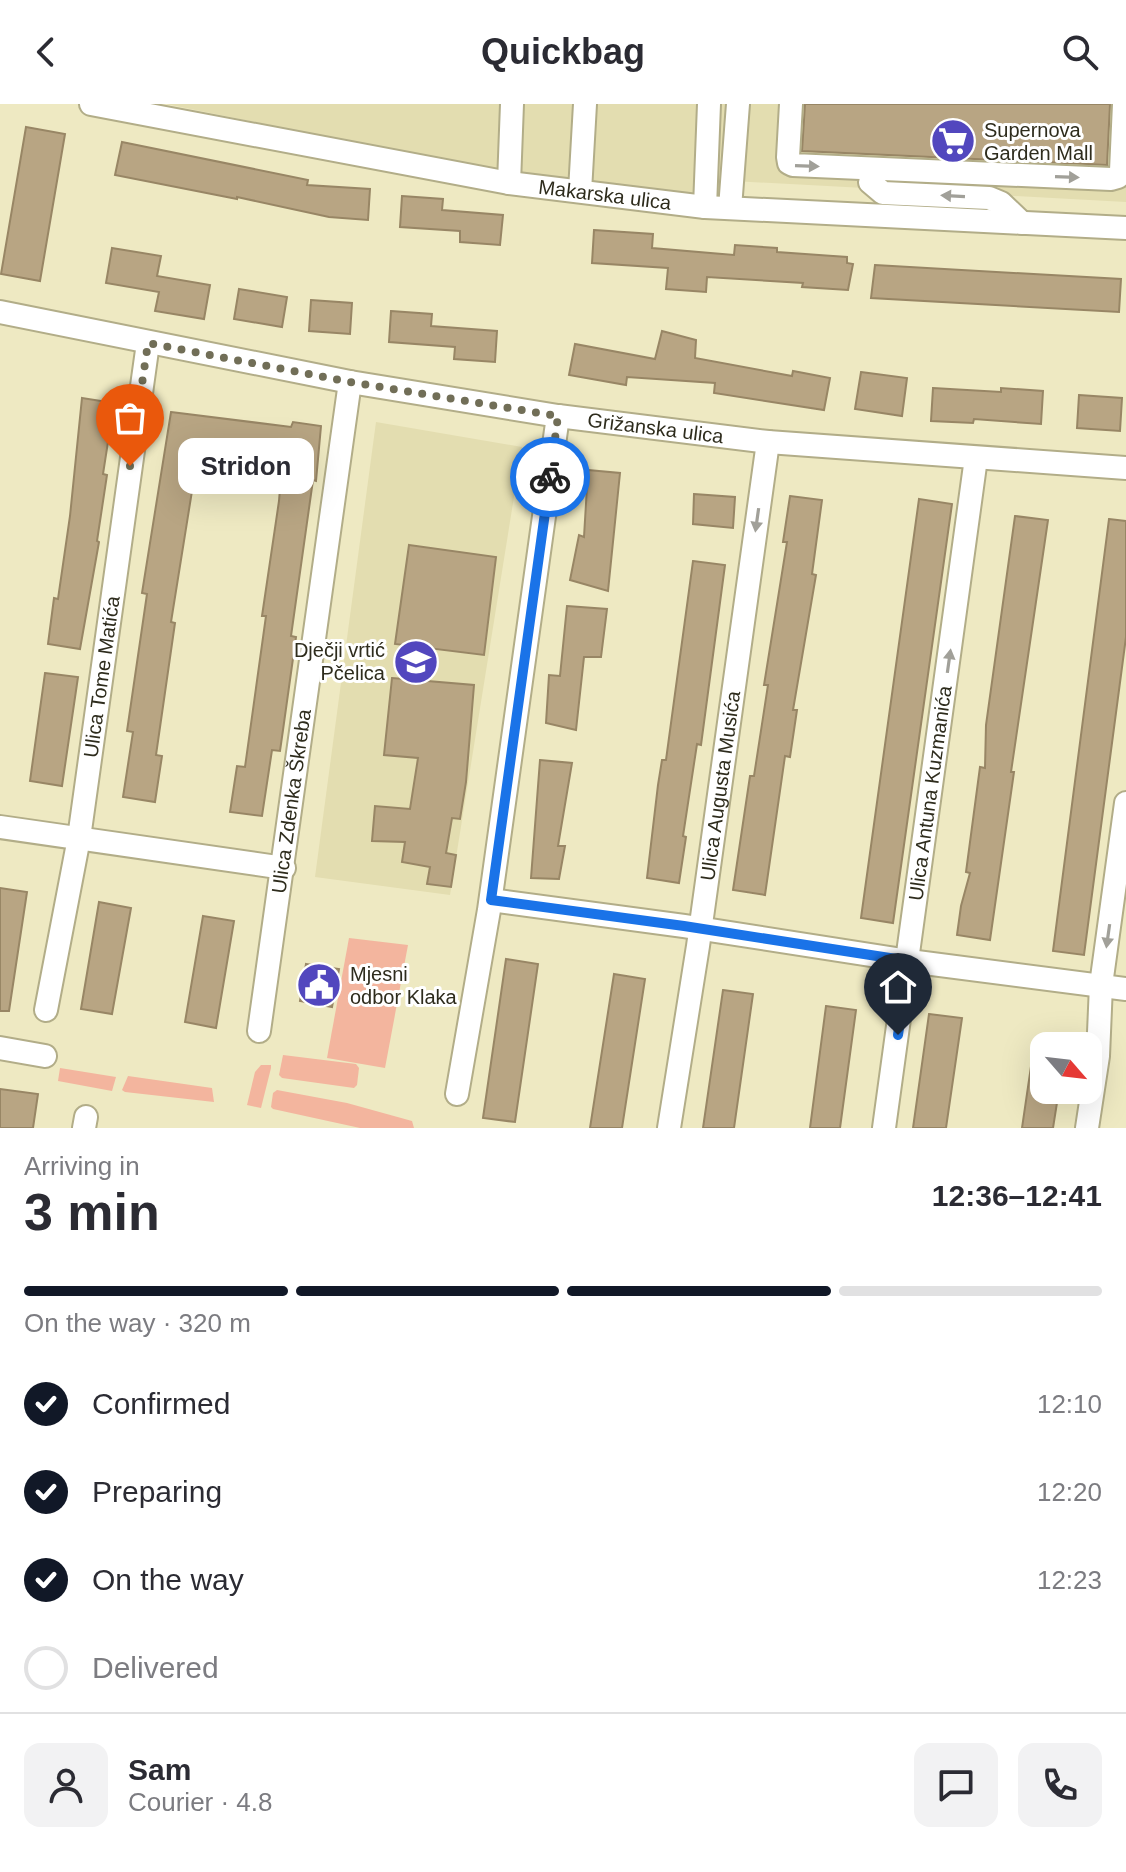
<!DOCTYPE html>
<meta charset="utf-8">
<style>
:root{--surface:#fff;--page:#f2f2f3;--text:#2b2b33;--muted:#7c7c81;--line:#e1e1e2;--accent:#111827}
body{margin:0;font-family:Helvetica,sans-serif;background:var(--page);color:var(--text);height:100vh;display:flex;flex-direction:column;font-size:30px;white-space:nowrap}
*{box-sizing:border-box;margin:0}
p{font-size:26px;color:var(--muted)}
.icon{flex:none;width:44px;height:44px;fill:none;stroke:currentColor;stroke-width:2;stroke-linecap:round;stroke-linejoin:round}
.map{position:relative;height:1024px;overflow:hidden}
.drawer{display:flex;flex-direction:column;background:var(--surface);flex:1}
.drawer>*{flex:none}
.needle{width:52px;rotate:118deg}
.controls{position:absolute;left:1030px;top:928px;display:grid;gap:16px}
.controls a{display:grid;place-items:center;width:72px;height:72px;border-radius:16px;background:var(--surface);box-shadow:0 8px 32px #0002;font-size:40px}
.pin{position:absolute;display:grid;place-items:center;width:68px;height:68px;color:#fff;margin:-82px -34px;border-radius:50% 50% 50% 0;rotate:-45deg;box-shadow:0 0 8px #0007}
.pin .icon{rotate:45deg}
.courier{position:absolute;display:grid;place-items:center;width:80px;height:80px;margin:-40px;border:6px solid #1a73e8;border-radius:50%;background:#fff;color:#222;box-shadow:0 2px 10px #0007}
.bubble{position:absolute;height:56px;border-radius:16px;background:var(--surface);box-shadow:0 8px 32px #0002;font-size:26px;font-weight:600;line-height:56px;text-align:center}
.summary em{font-style:normal;font-weight:600}
.summary div{display:flex;flex-direction:column-reverse}
.summary{display:flex;align-items:center;justify-content:space-between;height:136px;padding:0 24px}
h1{font-size:52px;font-weight:600;line-height:60px}
.bar{display:grid;grid-template-columns:repeat(4,1fr);gap:12px 8px;align-content:center;height:96px;padding:0 24px}
.bar i{height:10px;border-radius:6px;background:var(--line)}
.bar .active{background:var(--accent)}
.bar p{grid-column:span 4}
.line{display:flex;align-items:center;gap:20px;padding:0 24px;border-top:2px solid var(--line)}
.line div{flex:1}
.round{display:grid;place-items:center;flex:none;width:84px;height:84px;border-radius:16px;background:var(--page)}
ol{padding:0 24px;list-style:none}
li{display:flex;align-items:center;gap:24px;height:88px}
li p{margin-inline-start:auto}
li .icon{padding:8px;border-radius:50%;background:var(--accent);color:#fff;stroke-width:4}
li:last-child{color:var(--muted)}
li i{width:44px;height:44px;border:4px solid var(--line);border-radius:50%}
header{display:flex;justify-content:space-between;align-items:center;height:104px;padding:0 24px;background:var(--surface);font-size:36px;font-weight:600}
.map>svg:first-child{display:block}
.built{fill:#e3ddb0}
.green{fill:#f3b59e}
.building{fill:#b8a583;stroke:#988665;stroke-width:2}
.lines{fill:none;stroke-linecap:round;stroke-linejoin:round}
.minor-casing{stroke:#b2ad88;stroke-width:26}
.minor{stroke:#fff;stroke-width:22}
.oneway{fill:#a1a099}
.done{stroke:#716e57;stroke-width:8;stroke-dasharray:0 14.4}
.route{stroke:#1a73e8;stroke-width:10}
.labels{text-anchor:middle;stroke-width:6;stroke-linejoin:round;paint-order:stroke}
.poi-label{font-size:20px;fill:#2e2c1d;stroke:#fff;text-anchor:start}
.street-label{font-size:20px;fill:#2e2c1d;stroke:#fff}
</style>
<header><svg class="icon" aria-label="back" viewBox="0 0 24 24"><path d="M15 5l-7 7 7 7"/></svg>Quickbag<svg class="icon" aria-label="search" viewBox="0 0 24 24"><circle cx="10" cy="10" r="6"/><path d="M15 15l6 6"/></svg></header>
<div class="map">
<svg width="1126" height="1024" viewBox="0 0 1126 1024">
<rect width="100%" height="100%" fill="#eee9c2"/>
<g class="built">
<path d="M166 0H1126V98L733 77 729 100 568 82Z"/>
<path d="M376 318 522 343 450 791 315 773Z"/>
</g>
<g class="green">
<path d="M349 834 408 841 385 964 327 954Z"/>
<path d="M283 951 356 960 359 964 357 981 354 984 282 974 279 971Z"/>
<path d="M261 961H271V964L261 1004 247 1001 255 968Z"/>
<path d="M60 964 116 973 112 987 58 977Z"/>
<path d="M128 972 212 984 214 998 125 988 122 986Z"/>
<path d="M277 986 347 999 412 1017 414 1024H360L273 1005 271 1003 273 989Z"/>
</g>
<g class="building">
<path d="M805 0H1110L1107 61 802 47Z"/>
<path d="M26 23 65 30 40 177 1 170Z"/>
<path d="M122 38 308 76 307 81 370 85 368 116 329 113 237 93V95L115 71Z"/>
<path d="M402 92 443 95 442 106 503 111 500 141 460 138V127L400 123Z"/>
<path d="M594 126 653 130 652 144 734 151 735 141 777 144V148L847 153V159L853 160 848 186 802 183 803 179 707 173 706 188 666 185 668 164 592 159Z"/>
<path d="M112 144 161 152 157 172 210 181 204 215 155 207 159 188 106 179Z"/>
<path d="M875 161 1121 175 1119 208 871 194Z"/>
<path d="M239 185 287 193 282 223 234 215Z"/>
<path d="M311 196 352 199 350 230 309 227Z"/>
<path d="M391 207 432 210 431 222 497 227 495 258 454 255 455 243 389 238Z"/>
<path d="M662 227 696 236 695 254 792 272 793 267 830 274 824 306 714 289 715 279 627 273 626 281 569 271 575 240 655 255Z"/>
<path d="M861 268 907 274 902 312 855 305Z"/>
<path d="M933 284 1001 288V284L1043 287 1041 320 974 315 973 319 931 317Z"/>
<path d="M1079 291 1122 294 1120 327 1077 324Z"/>
<path d="M82 294 114 299 103 370 107 371 97 437 99 438 80 545 48 540 54 494 58 495 70 412Z"/>
<path d="M171 308 291 323 293 318 321 322 316 377 313 376 291 532 296 533 283 626 280 647 272 646 262 712 230 708 237 662 245 663 266 512H262L279 397 283 347 200 337 171 518 175 519 156 651 162 652 155 698 123 693 133 628 127 627 147 490 142 489Z"/>
<path d="M588 366 620 369 608 487 570 476 579 431 584 433Z"/>
<path d="M694 390 735 393 733 424 693 420Z"/>
<path d="M790 392 822 396 812 470 816 471 793 606H797L790 653 785 652 765 791 733 786 750 672H754L768 581H764L787 438H783Z"/>
<path d="M919 395 952 400 893 819 861 814Z"/>
<path d="M1015 412 1048 416 1011 668H1014L990 836 957 831 961 802 970 769 966 768 980 663 985 664 986 621Z"/>
<path d="M1109 415 1126 417V533L1084 851 1053 847Z"/>
<path d="M409 441 496 453 484 551 395 540Z"/>
<path d="M693 457 725 461 701 641 697 640 683 732 686 733 679 779 647 774 658 681 662 656H666Z"/>
<path d="M567 502 607 505 601 553H584L576 626 546 619 549 571 560 572Z"/>
<path d="M45 569 78 573 62 682 30 677Z"/>
<path d="M392 574 474 581 466 678 460 715 452 714 446 749 456 751 451 783 427 780 430 763 402 758 405 738 372 737 375 702 410 705 418 654 384 651Z"/>
<path d="M540 656 572 659 558 742H565L559 775 531 774Z"/>
<path d="M0 784 27 788 9 907H0Z"/>
<path d="M99 798 131 804 112 910 81 905Z"/>
<path d="M203 812 234 817 216 924 185 918Z"/>
<path d="M506 855 538 860 515 1018 483 1014Z"/>
<path d="M306 860 339 865 332 903 300 897Z"/>
<path d="M614 870 645 875 622 1024H590Z"/>
<path d="M723 886 753 890 734 1024H703Z"/>
<path d="M826 902 856 906 840 1024H810Z"/>
<path d="M929 910 962 914 946 1024H913Z"/>
<path d="M1035 935 1044 936V986H1059L1053 1024H1022Z"/>
<path d="M0 985 38 990 33 1024H0Z"/>
</g>
<g class="lines">
<g class="minor-casing">
<g id="minor">
<path id="s1" d="M91 0 509 79 705 103 1126 124"/>
<path d="M791 0 788 53 789 59 793 61 1111 75 1118 73 1121 67 1124 0"/>
<path d="M870 78 883 89 989 94 1001 99 1022 119"/>
<path d="M509 79 512 0"/>
<path d="M580 87 585 0"/>
<path d="M705 103 709 0"/>
<path d="M730 104 738 0"/>
<path id="s2" d="M0 208 350 278 558 312 768 338 1126 364"/>
<path d="M0 723 284 764"/>
<path d="M491 796 684 822 909 857 1126 885"/>
<path id="s3" d="M46 906 79 734 148 239"/>
<path id="s4" d="M259 927 350 278"/>
<path d="M0 944 45 952"/>
<path d="M457 990 489 806 558 312"/>
<path d="M84 1024 86 1013"/>
<path id="s5" d="M669 1024 698 842 768 338"/>
<path id="s6" d="M884 1024 976 354"/>
<path d="M1087 1024 1098 952 1101 881 1126 699"/>
</g>
</g>
<use href="#minor" class="minor"/>
</g>
<defs><path id="oneway-solid" d="M-6-.8H1V-3.2L6.5 0L1 3.2V.8H-6Z" transform="scale(2)"/></defs>
<g class="oneway">
<use href="#oneway-solid" transform="translate(807 62) rotate(2)"/>
<use href="#oneway-solid" transform="translate(1067 73) rotate(2)"/>
<use href="#oneway-solid" transform="translate(953 92) rotate(-177)"/>
<use href="#oneway-solid" transform="translate(757 416) rotate(98)"/>
<use href="#oneway-solid" transform="translate(949 557) rotate(-82)"/>
<use href="#oneway-solid" transform="translate(1108 832) rotate(98)"/>
</g>
<g class="lines">
<path class="done" d="M130 362 148 239 350 278 558 312 550 373"/>
<path class="route" d="M550 373 491 796 684 822 909 857 898 931"/>
</g>
<defs>
<g id="supermarket-disc" transform="scale(2.3)"><circle r="9.5" fill="#5247be" stroke="#fff"/><path d="M-6-5.5h2.5l.6 2H6L4.5 2H-2.5L-4.4-4H-6ZM-1.5 3.2a1.3 1.3 0 1 0 .1 0ZM3 3.2a1.3 1.3 0 1 0 .1 0Z" fill="#fff"/></g>
<g id="school-disc" transform="scale(2.3)"><circle r="9.5" fill="#5247be" stroke="#fff"/><path d="M0-5L7-2L0 1L-7-2ZM-4 1L0 2.5L4 1V4Q0 6-4 4Z" fill="#fff"/></g>
<g id="civic-disc" transform="scale(2.3)"><circle r="9.5" fill="#5247be" stroke="#fff"/><path d="M-.6-6.5H3V-4.5H.6V-3L4-1V1h2V6H-6V1h2V-1L-.6-3ZM-1.2 2.5V6h2.4V2.5Z" fill="#fff"/></g>
</defs>
<g fill-rule="evenodd">
<use href="#supermarket-disc" x="953" y="37"/>
<use href="#school-disc" x="416" y="558"/>
<use href="#civic-disc" x="319" y="881"/>
</g>
<g class="labels">
<g class="poi-label">
<text x="984" y="33">Supernova<tspan x="984" dy="23">Garden Mall</tspan></text>
<text x="385" y="553" text-anchor="end">Dječji vrtić<tspan x="385" dy="23">Pčelica</tspan></text>
<text x="350" y="877">Mjesni<tspan x="350" dy="23">odbor Klaka</tspan></text>
</g>
<g class="street-label">
<text dy="7" stroke="none"><textPath href="#s1" startOffset="522">Makarska ulica</textPath></text>
<text dy="7" stroke="none"><textPath href="#s2" startOffset="666">Grižanska ulica</textPath></text>
<text dy="7" stroke="none"><textPath href="#s3" startOffset="338">Ulica Tome Matića</textPath></text>
<text dy="7" stroke="none"><textPath href="#s5" startOffset="346">Ulica Augusta Musića</textPath></text>
<text dy="7" stroke="none"><textPath href="#s6" startOffset="338">Ulica Antuna Kuzmanića</textPath></text>
<text dy="7" stroke="none"><textPath href="#s4" startOffset="232">Ulica Zdenka Škreba</textPath></text>
</g>
</g>
</svg>
<div class="controls">
<a><svg class="needle" viewBox="-14 -14 28 28"><path d="M0-13l5 13h-10z" fill="#e53935"/><path d="M0 13l5-13h-10z" fill="#7c7c81"/></svg></a>
</div>
<div class="pin" style="left:130px;top:362px;background:#ea580c"><svg class="icon" aria-label="bag" viewBox="0 0 24 24"><path d="M5 8h14l-1 12H6zM9 8a3 3 0 0 1 6 0"/></svg></div>
<div class="pin" style="left:898px;top:931px;background:#1f2937"><svg class="icon" aria-label="home" viewBox="0 0 24 24"><path d="M3 11l9-7 9 7M6 9v11h12V9"/></svg></div>
<div class="courier" style="left:550px;top:373px"><svg class="icon" aria-label="bike" viewBox="0 0 24 24"><circle cx="6" cy="16" r="4"/><circle cx="18" cy="16" r="4"/><path d="M6 16l4-8h5l3 8M10 8l3 8H6M13 5h3"/></svg></div>
<div class="bubble" style="left:178px;top:334px;width:136px">Stridon</div>
</div>
<section class="drawer">
<div class="summary"><div><h1>3 min</h1><p>Arriving in</p></div><em>12:36–12:41</em></div>
<div class="bar"><i class="active"></i><i class="active"></i><i class="active"></i><i></i><p>On the way · 320 m</p></div>
<ol>
<li><svg class="icon" aria-label="check" viewBox="0 0 24 24"><path d="M5 12l5 5 9-10"/></svg>Confirmed<p>12:10</p></li>
<li><svg class="icon" aria-label="check" viewBox="0 0 24 24"><path d="M5 12l5 5 9-10"/></svg>Preparing<p>12:20</p></li>
<li><svg class="icon" aria-label="check" viewBox="0 0 24 24"><path d="M5 12l5 5 9-10"/></svg>On the way<p>12:23</p></li>
<li><i></i>Delivered</li>
</ol>
<div class="line" style="height:144px"><a class="round"><svg class="icon" aria-label="person" viewBox="0 0 24 24"><circle cx="12" cy="8" r="4"/><path d="M4 21q1-7 8-7t8 7"/></svg></a><div><b>Sam</b><p>Courier · 4.8</p></div><a class="round"><svg class="icon" aria-label="chat" viewBox="0 0 24 24"><path d="M4 5h16v11H9l-5 4z"/></svg></a><a class="round"><svg class="icon" aria-label="phone" viewBox="0 0 24 24"><path d="M5 4h4l2 5-3 2q2 4 5 5l2-3 5 2v4C11 20 4 13 5 4z"/></svg></a></div>
</section>
